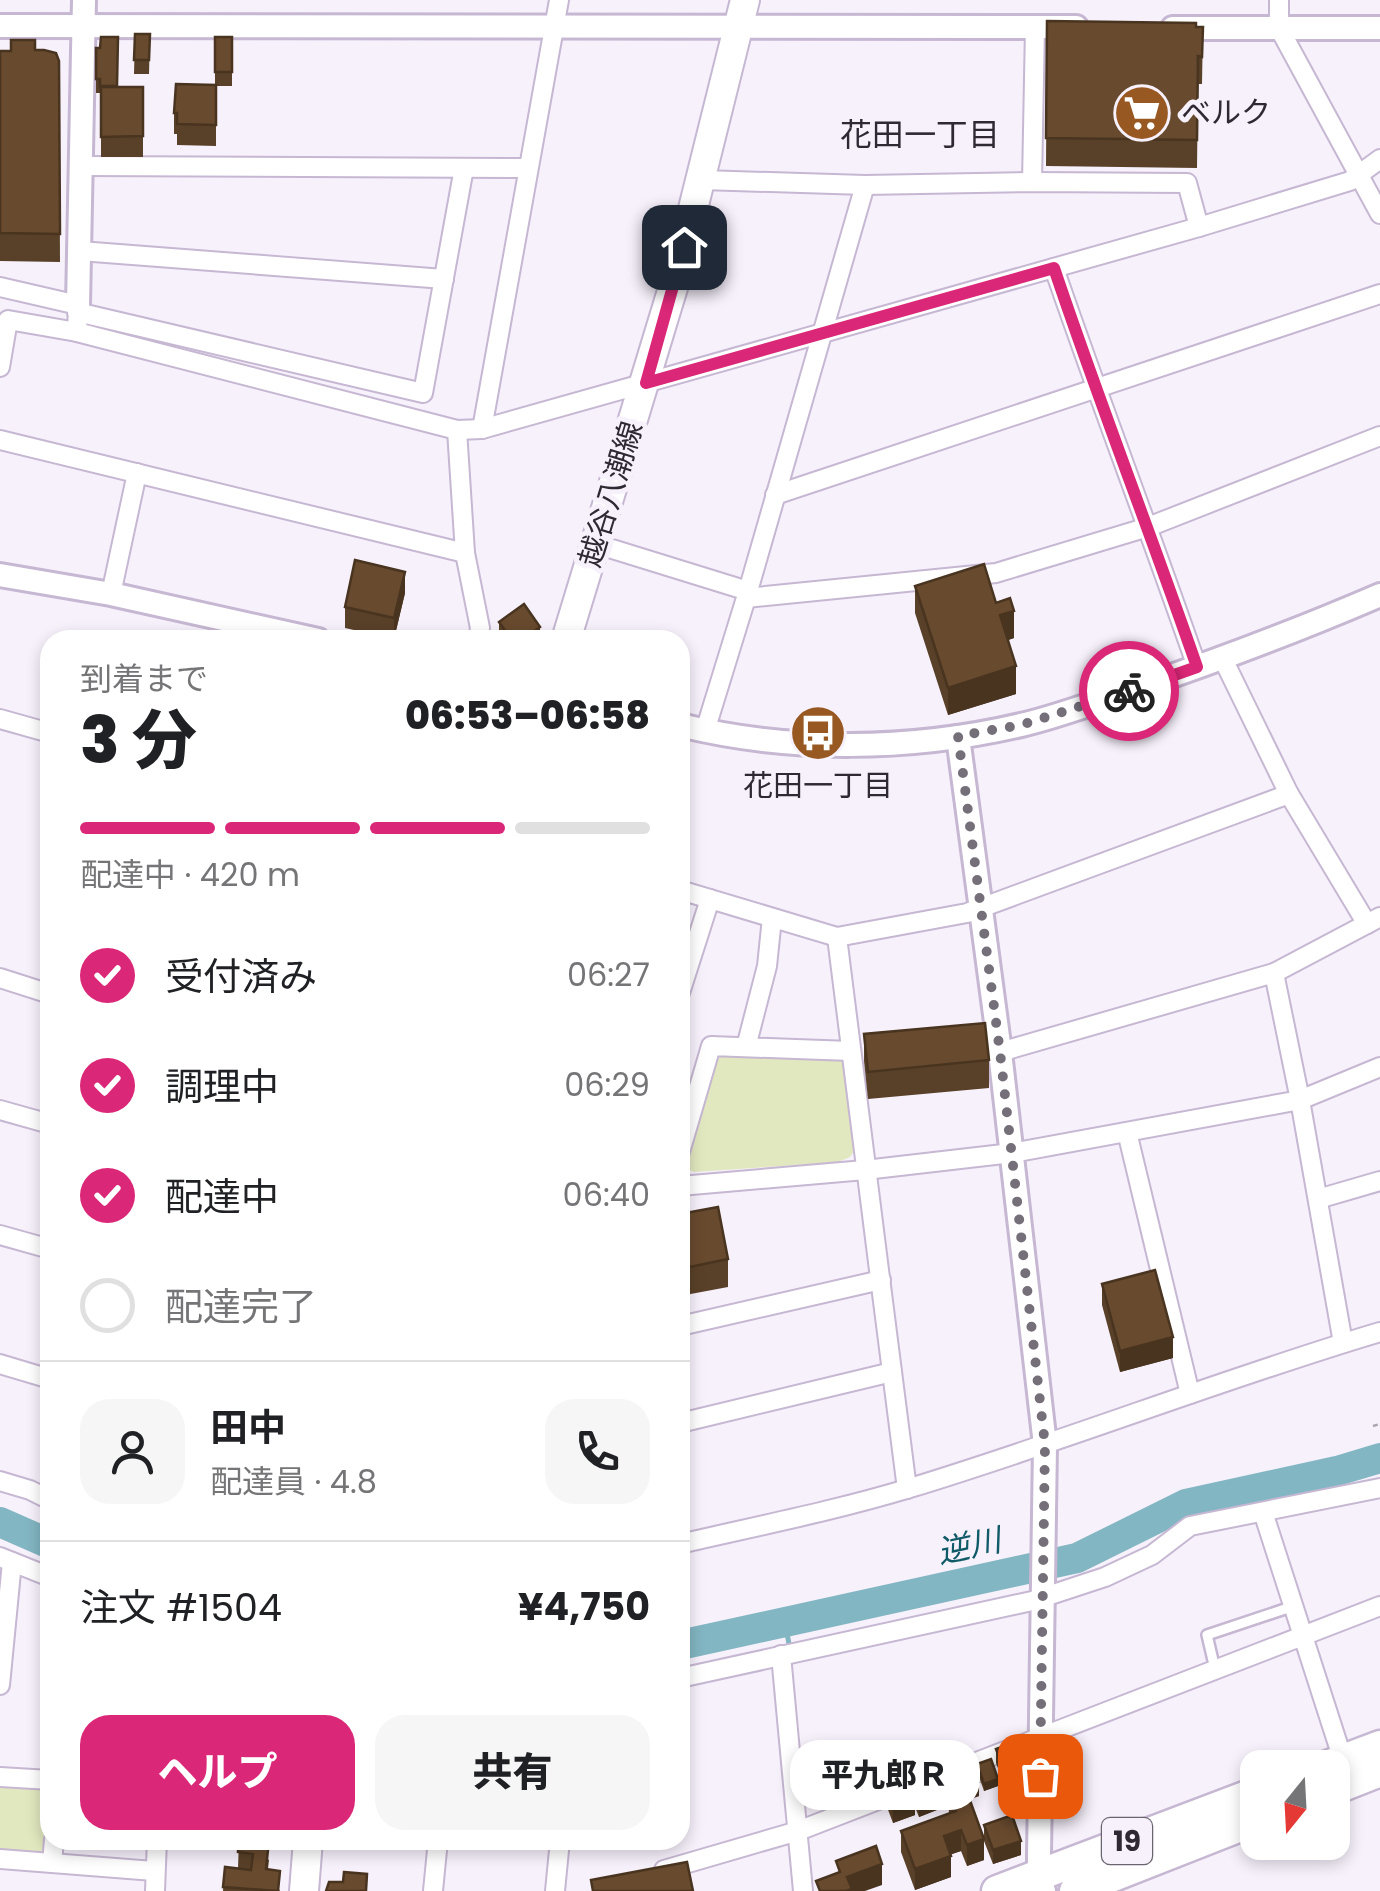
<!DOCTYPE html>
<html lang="ja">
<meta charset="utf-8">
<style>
:root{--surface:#fff;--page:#f6f6f6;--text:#202124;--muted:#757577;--line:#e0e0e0;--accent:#db2777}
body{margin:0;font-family:Poppins,"Noto Sans JP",sans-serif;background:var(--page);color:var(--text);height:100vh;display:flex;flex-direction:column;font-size:38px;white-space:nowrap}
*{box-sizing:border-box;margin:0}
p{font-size:32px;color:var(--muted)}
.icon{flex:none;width:55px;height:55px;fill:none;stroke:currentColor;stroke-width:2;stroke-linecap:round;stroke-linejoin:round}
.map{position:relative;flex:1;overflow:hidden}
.details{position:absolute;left:40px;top:630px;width:650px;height:1220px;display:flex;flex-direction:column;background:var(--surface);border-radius:30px;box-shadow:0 5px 15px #0003}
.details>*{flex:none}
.needle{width:65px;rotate:198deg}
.controls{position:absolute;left:1240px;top:1750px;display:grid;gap:20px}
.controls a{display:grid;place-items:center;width:110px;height:110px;border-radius:20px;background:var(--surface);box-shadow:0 5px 15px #0003;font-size:50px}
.pin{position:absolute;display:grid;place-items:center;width:85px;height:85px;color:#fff;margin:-42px;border-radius:20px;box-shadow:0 5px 15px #0006}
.courier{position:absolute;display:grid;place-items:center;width:100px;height:100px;margin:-50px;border:8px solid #db2777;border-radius:50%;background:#fff;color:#222;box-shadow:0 2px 12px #0007}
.bubble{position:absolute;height:70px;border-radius:30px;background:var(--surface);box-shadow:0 5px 15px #0003;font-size:32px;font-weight:800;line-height:70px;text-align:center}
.overview em{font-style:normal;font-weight:800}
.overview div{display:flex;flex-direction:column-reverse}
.overview{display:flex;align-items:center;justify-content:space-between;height:170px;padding:0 40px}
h1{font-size:65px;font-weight:800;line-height:75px}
.bar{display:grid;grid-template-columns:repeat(4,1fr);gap:15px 10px;align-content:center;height:120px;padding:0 40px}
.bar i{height:12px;border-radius:8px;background:var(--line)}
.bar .current{background:var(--accent)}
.bar p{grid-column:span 4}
.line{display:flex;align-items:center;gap:25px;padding:0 40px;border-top:2px solid var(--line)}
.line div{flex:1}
.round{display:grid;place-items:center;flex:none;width:105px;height:105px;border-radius:30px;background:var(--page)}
ol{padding:0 40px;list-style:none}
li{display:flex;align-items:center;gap:30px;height:110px}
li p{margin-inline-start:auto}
li .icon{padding:10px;border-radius:50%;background:var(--accent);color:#fff;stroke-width:4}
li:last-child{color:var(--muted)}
li i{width:55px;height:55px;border:5px solid var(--line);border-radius:50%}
.primary-button{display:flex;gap:20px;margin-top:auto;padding:20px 40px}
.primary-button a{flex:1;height:115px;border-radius:30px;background:var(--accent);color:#fff;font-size:40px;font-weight:800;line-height:115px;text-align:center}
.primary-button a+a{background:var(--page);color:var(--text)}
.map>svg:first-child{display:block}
.green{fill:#e1e7be}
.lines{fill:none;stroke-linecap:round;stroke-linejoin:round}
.stream{stroke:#82b6c2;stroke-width:5}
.river{stroke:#82b6c2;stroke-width:30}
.service-casing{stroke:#c6b7d2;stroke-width:14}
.minor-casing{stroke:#c6b7d2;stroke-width:22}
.tertiary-casing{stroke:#c6b7d2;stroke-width:28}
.secondary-casing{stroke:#c6b7d2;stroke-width:32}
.primary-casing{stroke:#c6b7d2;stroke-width:35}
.path{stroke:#aca6b1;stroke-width:2.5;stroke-dasharray:5 5;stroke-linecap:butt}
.service{stroke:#fff;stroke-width:9}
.minor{stroke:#fff;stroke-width:18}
.tertiary{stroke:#fff;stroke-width:22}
.secondary{stroke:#fff;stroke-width:28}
.primary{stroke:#fff;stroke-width:30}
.wall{fill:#594028}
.shaded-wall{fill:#493420}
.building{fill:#684a2e;stroke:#493420;stroke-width:2.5}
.done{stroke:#756f7a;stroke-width:10;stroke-dasharray:0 18}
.route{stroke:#db2777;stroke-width:12}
.labels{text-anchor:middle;stroke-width:10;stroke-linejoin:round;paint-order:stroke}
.shield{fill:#f7f1fc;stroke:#6b6570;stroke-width:2.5}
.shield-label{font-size:28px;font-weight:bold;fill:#2f2934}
.poi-label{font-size:30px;fill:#2f2934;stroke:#f7f1fc;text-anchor:start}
.street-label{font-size:30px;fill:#2f2934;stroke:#f7f1fc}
.neighbourhood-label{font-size:32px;fill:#2f2934;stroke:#f7f1fc}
.water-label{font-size:32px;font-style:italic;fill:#115b68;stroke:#f7f1fc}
</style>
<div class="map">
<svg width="1380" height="1891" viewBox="0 0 1380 1891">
<rect width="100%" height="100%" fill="#f7f1fc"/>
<g class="green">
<path d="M730 1054 838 1059 843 1062 847 1073 855 1150 850 1157 838 1162 694 1172 685 1168 684 1161 716 1061 721 1056Z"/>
<path d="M0 1782 45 1785 50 1789 45 1848 37 1855 0 1852Z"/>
</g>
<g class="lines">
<path class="stream" d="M785 1622 789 1644"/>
<g class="river">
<path d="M0 1522 50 1544"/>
<path d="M680 1645 1077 1558 1186 1504 1337 1471 1380 1458"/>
</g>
<g class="service-casing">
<path id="service" d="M1215 1669 1207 1635 1294 1606"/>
</g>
<g class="minor-casing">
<g id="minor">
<path d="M1279 0V28L1380 214"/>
<path d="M82 166 528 168"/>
<path d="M702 180 865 185 1032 182 1187 183 1199 227"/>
<path d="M1032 182 1035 27"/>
<path d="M80 251 444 279"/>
<path d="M1054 268C1100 402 1151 534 1197 667"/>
<path d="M0 287 78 305 77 332 457 430 482 429 1199 227 1350 181 1380 159"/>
<path d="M77 312 423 393 464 168"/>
<path d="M0 367 8 320 77 332"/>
<path d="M482 429 559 0"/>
<path d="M457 430 465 553 480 628 478 640"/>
<path d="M0 440 465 553"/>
<path d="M775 495 1380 294"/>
<path d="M596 544 748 591"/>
<path d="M111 594 137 473"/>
<path d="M746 598 996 573 1148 527 1380 436"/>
<path d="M1222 657 1289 794 1367 924"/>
<path d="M0 719 50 733"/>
<path d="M705 731 746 598 865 185"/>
<path d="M680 890 837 937 967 913 1289 794"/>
<path d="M837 937C859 1121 884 1305 907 1489"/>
<path d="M1274 973 1300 1100 1343 1343"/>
<path d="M0 978 50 994"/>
<path d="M680 993 710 899"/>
<path d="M746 1047 767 966 772 918"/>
<path d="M1000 1052 1274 973 1380 917"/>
<path d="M0 1110 50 1124"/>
<path d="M1127 1132 1190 1394"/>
<path d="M680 1152 711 1046 851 1051"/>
<path d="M680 1186 865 1170 1012 1153 1300 1100 1380 1067"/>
<path d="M1318 1199 1380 1181"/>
<path d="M0 1235 50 1249"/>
<path d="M680 1326 881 1280"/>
<path d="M0 1364 50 1379"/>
<path d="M680 1423 892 1372"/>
<path d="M0 1481 30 1490 50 1500"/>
<path d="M1263 1512 1343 1760"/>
<path d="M680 1544C757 1526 834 1511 910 1488 1068 1440 1222 1379 1380 1332"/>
<path d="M0 1557 50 1577"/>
<path d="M781 1655 803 1891"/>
<path d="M680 1678 1032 1601 1105 1577 1152 1555 1190 1526 1380 1488"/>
<path d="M0 1685 12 1562"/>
<path d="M0 1777 50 1780"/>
<path d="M0 1859 154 1871"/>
<path d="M52 1863 54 1840"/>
<path d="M664 1870 798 1831 1380 1606"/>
<path d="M155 1891 157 1840"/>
<path d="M433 1891 438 1840"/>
<path d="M555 1891 560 1840"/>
</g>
</g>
<g class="tertiary-casing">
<g id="tertiary">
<path d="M0 26 1076 27"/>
<path d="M1173 28H1380"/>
<path d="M78 305 84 0"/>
<path d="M0 575 111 594 318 640"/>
<path d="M680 725C790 752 910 751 1021 725 1060 716 1099 701 1137 688 1219 660 1301 629 1380 595"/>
<path d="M958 737 1000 1052 1045 1445 1039 1855V1875L1044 1891"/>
</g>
</g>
<g class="secondary-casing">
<g id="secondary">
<path d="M566 640 675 281 745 0"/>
<path d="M304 1891 308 1840"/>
</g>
</g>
<g class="primary-casing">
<g id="primary">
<path d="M1322 1768 1380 1746"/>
<path d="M1332 1790 1380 1771"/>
<path d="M997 1891 1258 1792"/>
<path d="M1075 1891 1258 1819"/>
</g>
</g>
<path class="path" d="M1373 1426 1380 1424"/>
<use href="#service" class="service"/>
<use href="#minor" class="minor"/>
<use href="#tertiary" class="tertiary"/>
<use href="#secondary" class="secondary"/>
<use href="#primary" class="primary"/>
</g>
<g class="wall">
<path d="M1047 21 1203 27 1202 84H1198L1197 168 1046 166Z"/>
<path d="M135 34H150L149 74H134Z"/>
<path d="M215 37H232V86H216V146L177 145V134H174V113L215 85Z"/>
<path d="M96 48 117 87H143V157H101V100H100V93H96Z"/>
<path d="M35 50 59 61 60 262 0 261V51Z"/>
<path d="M915 586 996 603 1014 638 1008 640 1016 694 948 715 915 613Z"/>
<path d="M405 593 394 639 345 628V607Z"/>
<path d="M499 622 540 640H502L499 636Z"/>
<path d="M864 1034 989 1060V1088L868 1099 864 1061Z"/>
<path d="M680 1214 728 1259V1287L680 1296Z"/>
<path d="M1102 1284 1173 1358 1120 1372 1102 1305Z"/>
<path d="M996 1749 1026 1768 1024 1769V1776L1004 1784 996 1763Z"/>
<path d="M977 1764 998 1786 984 1791 977 1771Z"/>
<path d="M958 1766 979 1796 970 1799 984 1837V1825L1021 1855 993 1864 984 1841V1860L967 1866 961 1851 951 1854V1877L915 1890 901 1852V1831L949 1814 948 1790 960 1786 958 1780Z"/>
<path d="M911 1783 942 1808 919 1817 915 1807V1815L893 1823 887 1807V1793L911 1790Z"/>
<path d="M239 1840 269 1860 268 1869 280 1891H223L225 1867 238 1868Z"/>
</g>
<g class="shaded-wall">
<path d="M405 572V593L394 639V618Z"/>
<path d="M1014 611V638L1000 643V615Z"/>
<path d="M540 627V640H522Z"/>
<path d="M1016 666V694L948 715V688Z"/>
<path d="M1173 1337V1358L1120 1372V1351Z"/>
<path d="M1026 1754V1768L1024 1769V1776L1004 1784V1770L1021 1755Z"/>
<path d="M998 1779V1786L984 1791V1784Z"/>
<path d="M979 1782V1796L965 1801V1787Z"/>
<path d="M942 1794V1808L919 1817V1803Z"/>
<path d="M915 1801V1815L893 1823V1809Z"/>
<path d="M961 1830V1851L944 1857V1836Z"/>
<path d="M984 1839V1860L967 1866V1845Z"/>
<path d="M1021 1841V1855L993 1864V1850Z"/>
<path d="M951 1856V1877L915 1890V1869Z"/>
<path d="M882 1864V1885L865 1891H846L847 1877Z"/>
</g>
<g class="building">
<path d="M1047 21 1196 23V27H1203L1202 57 1198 56 1197 140 1046 138Z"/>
<path d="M135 34H150L149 60H134Z"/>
<path d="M101 37H118L117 86H100V79H96V48H100Z"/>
<rect x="215" y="37" width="17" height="35"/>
<path d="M11 40H35V50H44L56 53 59 61 60 234 0 233V51H11Z"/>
<path d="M176 84 216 85V125L177 124V113H174Z"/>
<path d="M101 87H143V136L101 137Z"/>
<path d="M355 560 405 572 394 618 345 607Z"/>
<path d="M984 564 996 603 1010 598 1014 611 1000 615 1016 666 948 688 915 586Z"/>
<path d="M524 604 540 627 522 640H512L499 622Z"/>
<path d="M985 1023 989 1060 868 1072 864 1034Z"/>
<path d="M718 1207 728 1259 680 1269V1214Z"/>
<path d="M1155 1270 1173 1337 1120 1351 1102 1284Z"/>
<path d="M1021 1740 1026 1754 1021 1755 1024 1762 1004 1770 996 1749Z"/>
<path d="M991 1759 998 1779 984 1784 977 1764Z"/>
<path d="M972 1761 979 1782 965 1787 958 1766Z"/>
<path d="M934 1775 942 1794 919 1803 911 1783Z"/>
<path d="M964 1784 984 1839 967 1845 961 1830 944 1836 951 1856 915 1869 901 1831 956 1811 948 1790Z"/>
<path d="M909 1785 915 1801 893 1809 887 1793Z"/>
<path d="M1012 1815 1021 1841 993 1850 984 1825Z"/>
<path d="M239 1840H269L266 1869 280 1871 278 1891 223 1887 225 1867 251 1870 253 1854 238 1852Z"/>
<path d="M876 1846 882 1864 847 1877 852 1889 846 1891H820L816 1881 840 1872 836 1861Z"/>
<path d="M687 1862 693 1891H593L591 1880Z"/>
<path d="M344 1872 367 1874 366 1891H326L329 1882H343Z"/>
</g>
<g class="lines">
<path class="done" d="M1040 1776 1045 1445 1000 1052 958 736 1021 725 1129 691"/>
<path class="route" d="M684 247 646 383 1054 268C1099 402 1151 534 1197 667L1129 691"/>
</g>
<defs>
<g id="supermarket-disc" transform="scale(2.875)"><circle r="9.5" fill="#985822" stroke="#f7f1fc"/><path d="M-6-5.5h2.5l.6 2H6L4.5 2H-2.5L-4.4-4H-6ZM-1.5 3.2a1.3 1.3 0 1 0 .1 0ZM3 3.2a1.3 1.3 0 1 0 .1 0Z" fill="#fff"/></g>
<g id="bus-disc" transform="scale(2.875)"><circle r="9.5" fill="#985822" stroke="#f7f1fc"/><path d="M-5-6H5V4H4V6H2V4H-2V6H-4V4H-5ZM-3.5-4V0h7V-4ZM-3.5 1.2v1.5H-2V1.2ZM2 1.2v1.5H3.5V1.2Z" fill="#fff"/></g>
</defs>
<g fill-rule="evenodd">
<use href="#supermarket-disc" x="1142" y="113"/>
<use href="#bus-disc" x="818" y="733"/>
</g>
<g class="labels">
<rect class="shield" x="1102" y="1818" width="50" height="46" rx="8"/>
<g class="shield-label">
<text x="1127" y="1851">19</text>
</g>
<g class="poi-label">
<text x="1181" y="123">ベルク</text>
<text x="818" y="796" text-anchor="middle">花田一丁目</text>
</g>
<g class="street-label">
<text transform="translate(611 494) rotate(-73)" y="10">越谷八潮線</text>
</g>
<g class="neighbourhood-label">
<text x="920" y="146">花田一丁目</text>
</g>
<g class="water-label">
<text transform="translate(969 1546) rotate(-12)" y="11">逆川</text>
</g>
</g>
</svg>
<div class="controls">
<a><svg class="needle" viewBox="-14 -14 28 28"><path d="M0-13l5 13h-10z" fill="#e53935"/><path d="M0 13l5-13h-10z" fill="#757577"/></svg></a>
</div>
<div class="pin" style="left:1040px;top:1776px;background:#ea580c"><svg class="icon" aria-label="bag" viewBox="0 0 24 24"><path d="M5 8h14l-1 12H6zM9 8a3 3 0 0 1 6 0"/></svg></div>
<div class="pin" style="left:684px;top:247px;background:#1f2937"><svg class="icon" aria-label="home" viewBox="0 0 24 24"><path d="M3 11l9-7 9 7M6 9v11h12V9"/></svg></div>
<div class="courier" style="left:1129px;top:691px"><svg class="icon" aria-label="bike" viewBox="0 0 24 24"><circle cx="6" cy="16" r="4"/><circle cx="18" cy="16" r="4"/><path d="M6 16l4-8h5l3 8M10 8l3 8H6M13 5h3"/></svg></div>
<div class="bubble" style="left:790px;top:1740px;width:190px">平九郎Ｒ</div>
<section class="details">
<div class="overview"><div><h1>3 分</h1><p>到着まで</p></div><em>06:53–06:58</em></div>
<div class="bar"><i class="current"></i><i class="current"></i><i class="current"></i><i></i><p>配達中 · 420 m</p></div>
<ol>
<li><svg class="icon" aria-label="check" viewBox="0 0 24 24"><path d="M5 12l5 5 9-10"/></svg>受付済み<p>06:27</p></li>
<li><svg class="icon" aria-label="check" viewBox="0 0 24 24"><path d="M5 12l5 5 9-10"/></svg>調理中<p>06:29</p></li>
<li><svg class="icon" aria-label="check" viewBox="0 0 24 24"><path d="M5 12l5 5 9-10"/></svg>配達中<p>06:40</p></li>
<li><i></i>配達完了</li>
</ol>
<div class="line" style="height:180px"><a class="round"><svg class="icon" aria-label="person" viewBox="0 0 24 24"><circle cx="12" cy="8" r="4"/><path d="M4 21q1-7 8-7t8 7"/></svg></a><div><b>田中</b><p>配達員 · 4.8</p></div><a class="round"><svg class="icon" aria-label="phone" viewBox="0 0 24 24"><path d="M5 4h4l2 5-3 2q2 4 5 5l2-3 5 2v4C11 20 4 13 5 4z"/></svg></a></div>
<div class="line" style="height:130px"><div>注文 #1504</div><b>¥4,750</b></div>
<div class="primary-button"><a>ヘルプ</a><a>共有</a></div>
</section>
</div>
